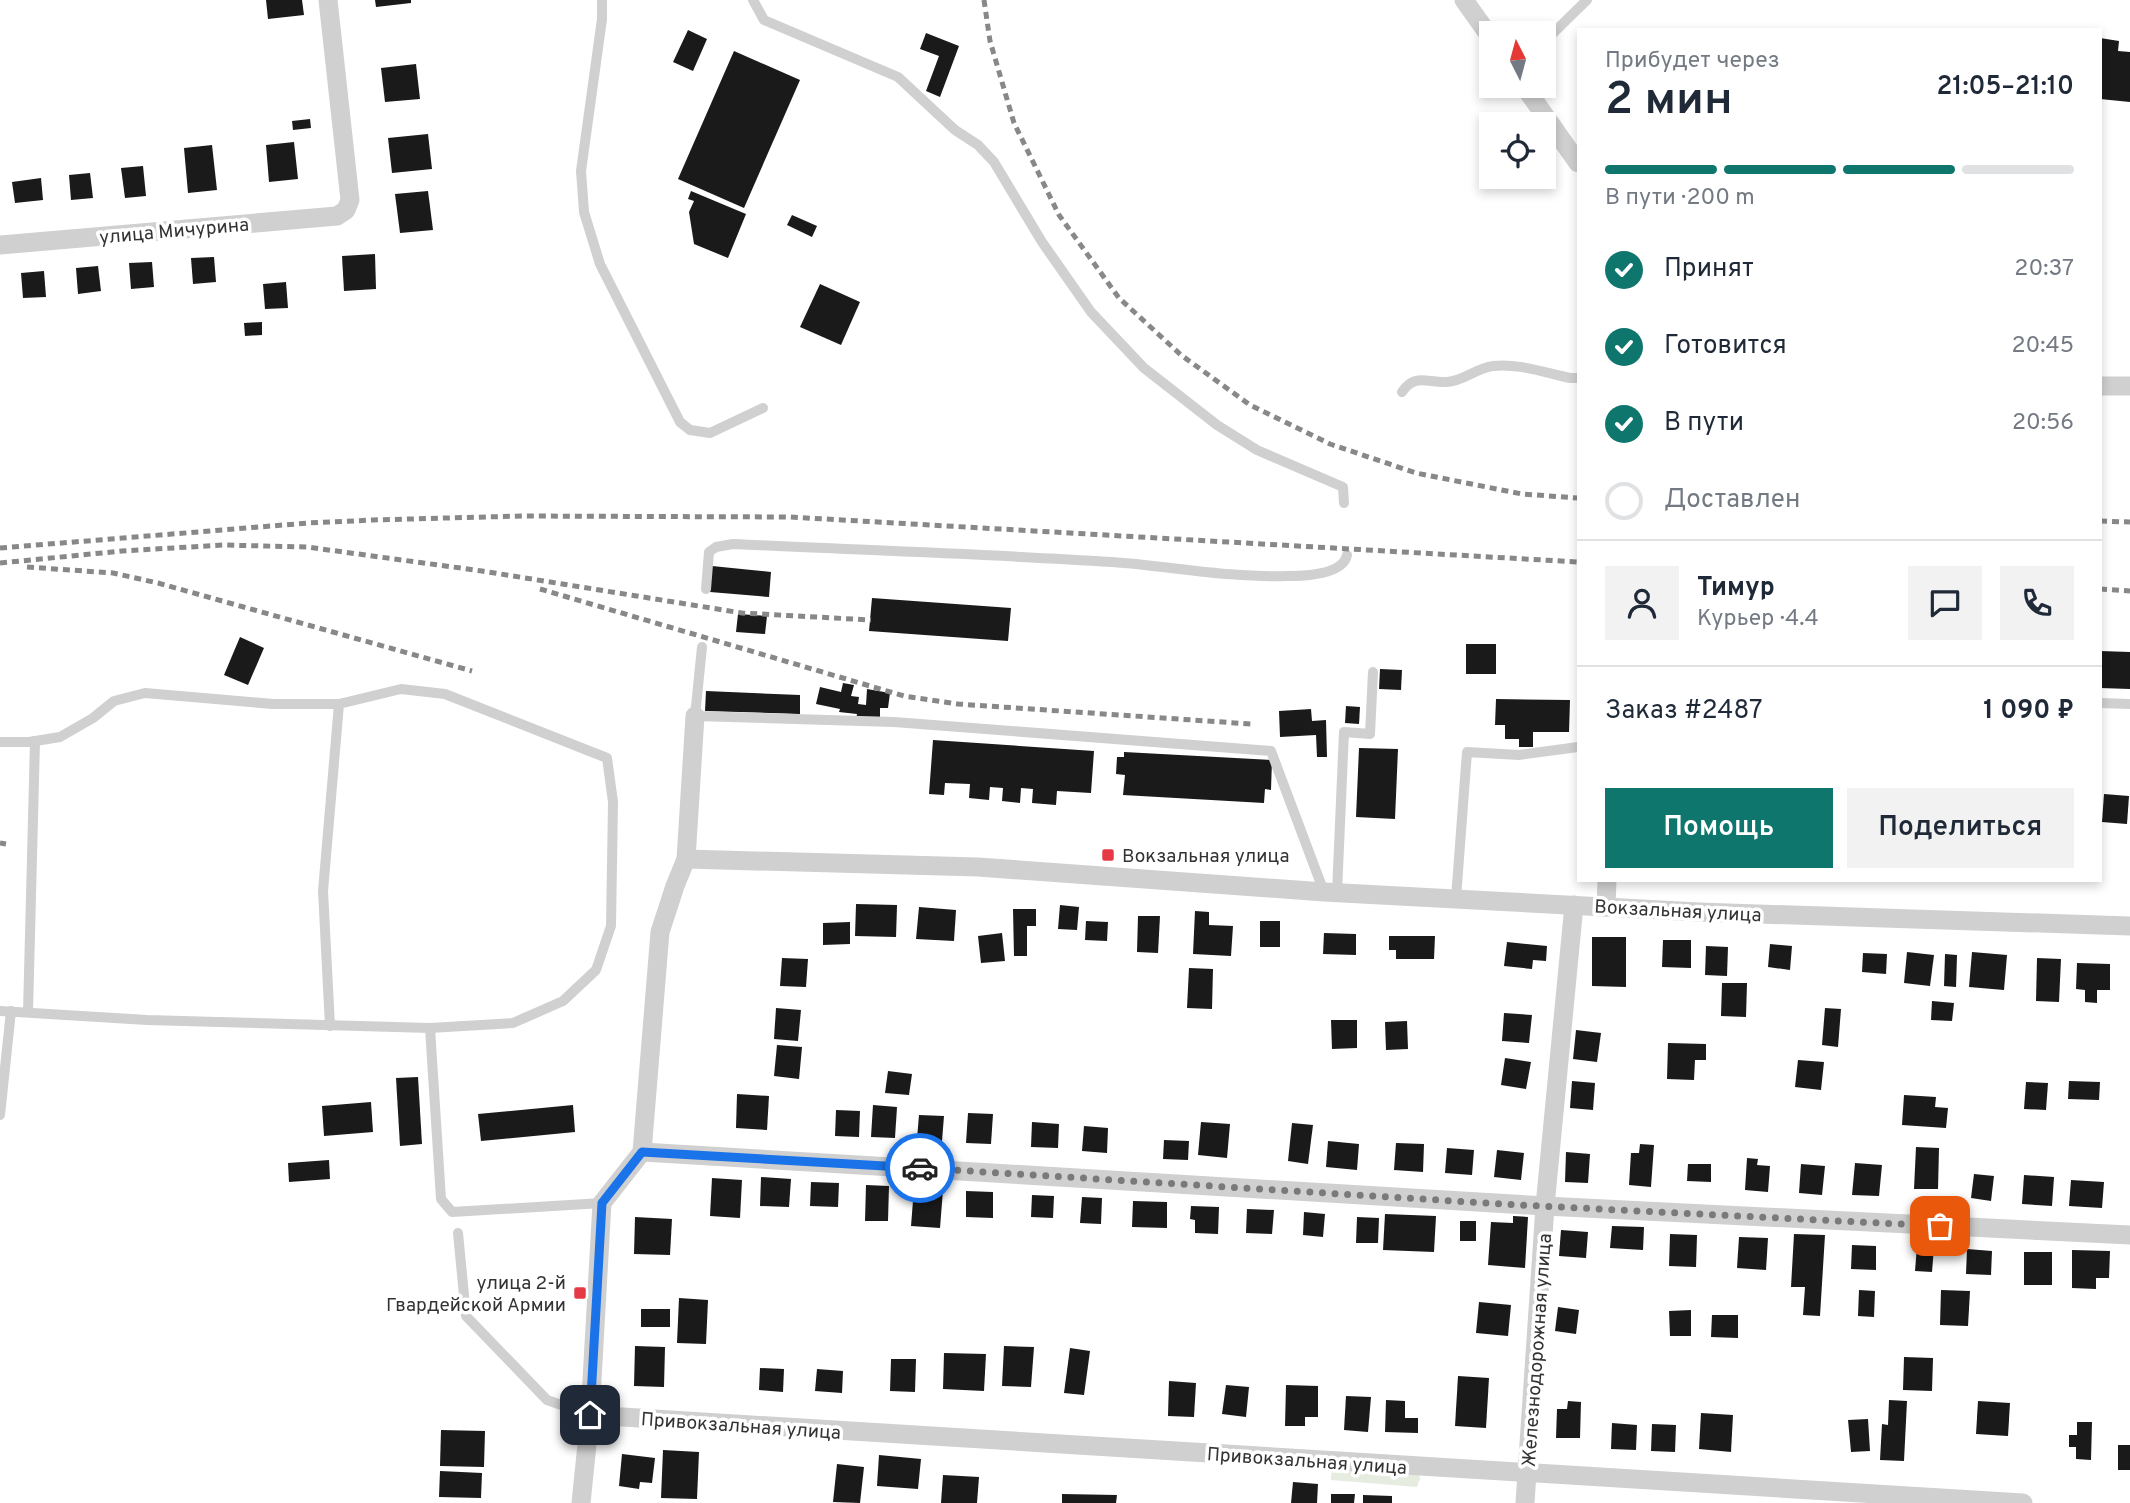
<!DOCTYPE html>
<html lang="ru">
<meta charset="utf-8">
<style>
:root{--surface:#fff;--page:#f2f2f3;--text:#1f2937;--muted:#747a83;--line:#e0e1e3;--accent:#0f766e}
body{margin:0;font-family:Overpass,sans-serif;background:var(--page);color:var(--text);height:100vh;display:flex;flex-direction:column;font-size:26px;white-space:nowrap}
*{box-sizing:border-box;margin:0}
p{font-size:23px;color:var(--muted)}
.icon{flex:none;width:38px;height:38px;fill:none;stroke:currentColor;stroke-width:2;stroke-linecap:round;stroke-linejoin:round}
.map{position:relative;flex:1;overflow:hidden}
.side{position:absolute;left:1577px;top:28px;width:525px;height:854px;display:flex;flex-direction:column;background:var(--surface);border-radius:0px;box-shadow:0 4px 10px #0003}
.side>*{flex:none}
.needle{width:46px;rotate:354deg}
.tools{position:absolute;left:1479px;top:21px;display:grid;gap:14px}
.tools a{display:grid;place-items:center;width:77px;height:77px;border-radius:0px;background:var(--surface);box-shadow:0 4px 10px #0003;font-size:35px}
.pin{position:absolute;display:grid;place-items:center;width:60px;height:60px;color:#fff;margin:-30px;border-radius:14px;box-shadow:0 4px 10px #0006}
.courier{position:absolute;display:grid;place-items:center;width:70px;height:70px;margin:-35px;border:5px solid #1a73e8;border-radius:50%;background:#fff;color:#222;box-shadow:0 2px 9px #0007}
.head em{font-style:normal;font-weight:600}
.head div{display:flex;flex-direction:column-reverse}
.head{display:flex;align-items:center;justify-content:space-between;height:119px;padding:0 28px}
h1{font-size:46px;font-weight:600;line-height:52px}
.bar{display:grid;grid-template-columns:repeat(4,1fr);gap:10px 7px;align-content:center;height:84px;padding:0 28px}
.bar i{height:9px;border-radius:5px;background:var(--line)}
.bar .selected{background:var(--accent)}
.bar p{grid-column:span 4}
.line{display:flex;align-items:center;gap:18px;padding:0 28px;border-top:2px solid var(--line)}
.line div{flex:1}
.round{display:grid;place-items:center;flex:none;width:74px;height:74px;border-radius:0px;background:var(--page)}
ol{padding:0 28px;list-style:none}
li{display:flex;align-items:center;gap:21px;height:77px}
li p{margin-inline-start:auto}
li .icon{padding:7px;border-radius:50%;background:var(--accent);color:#fff;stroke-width:4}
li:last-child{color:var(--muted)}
li i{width:38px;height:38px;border:4px solid var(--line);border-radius:50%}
.primary-button{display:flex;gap:14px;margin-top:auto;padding:14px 28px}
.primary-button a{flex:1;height:80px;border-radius:0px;background:var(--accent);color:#fff;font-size:28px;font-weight:600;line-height:80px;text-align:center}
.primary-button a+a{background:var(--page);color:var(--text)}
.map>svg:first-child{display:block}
.green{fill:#e6ecdf}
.building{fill:#1a1a1a}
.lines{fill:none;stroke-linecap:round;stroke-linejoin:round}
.lane{stroke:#d0d0d0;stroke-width:10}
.street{stroke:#d0d0d0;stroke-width:19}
.rail{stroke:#888;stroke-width:5;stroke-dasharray:7 5;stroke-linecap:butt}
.done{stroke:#7a7a7a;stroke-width:7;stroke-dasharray:0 12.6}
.route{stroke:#1a73e8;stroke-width:9}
.poi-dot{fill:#e63946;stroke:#fff;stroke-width:2.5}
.labels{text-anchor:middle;stroke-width:7;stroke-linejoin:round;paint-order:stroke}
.street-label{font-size:19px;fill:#333;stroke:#fff}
.poi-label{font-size:19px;fill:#333;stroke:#fff;text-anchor:start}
</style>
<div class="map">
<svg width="2130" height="1503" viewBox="0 0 2130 1503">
<rect width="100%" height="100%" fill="#fff"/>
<path class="green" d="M1332 1462 1418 1469 1420 1479 1417 1487 1331 1480Z"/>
<g class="building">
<path d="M266 0H302L304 15 268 19Z"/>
<path d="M375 0H411V3L376 7Z"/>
<path d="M688 30 707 39 693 71 673 62Z"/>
<path d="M926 33 959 46 940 97 926 91 939 56 920 49Z"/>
<path d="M2100 38 2119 41 2118 51 2130 52V102L2100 99Z"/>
<path d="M734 51 800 80 744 208 678 179Z"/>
<path d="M416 64 420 99 385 102 381 68Z"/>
<path d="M310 119 311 128 293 130 292 121Z"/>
<path d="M428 134 432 169 392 173 388 138Z"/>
<path d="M294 142 298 179 269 182 266 145Z"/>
<path d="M212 145 217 190 188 193 184 148Z"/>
<path d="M143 166 146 196 125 198 121 168Z"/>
<path d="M90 173 93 198 71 200 69 175Z"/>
<path d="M41 178 43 200 15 203 12 182Z"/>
<path d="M428 191 433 230 400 233 395 194Z"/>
<path d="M691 191 746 214 728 258 694 244 689 212 694 201 688 199Z"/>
<path d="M792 215 817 226 812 237 787 225Z"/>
<path d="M375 254 376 289 344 291 342 256Z"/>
<path d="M214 257 216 282 193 284 191 258Z"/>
<path d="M152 262 154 287 131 289 129 263Z"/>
<path d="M98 266 101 291 78 294 76 268Z"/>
<path d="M44 271 46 297 23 298 21 273Z"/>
<path d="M286 282 288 308 265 309 263 284Z"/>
<path d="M820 284 860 302 841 345 800 327Z"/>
<path d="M262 322V335L245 336 244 323Z"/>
<path d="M712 566 771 572 769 597 710 592Z"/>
<path d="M872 598 1011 608 1008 641 869 631Z"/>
<path d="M738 614 767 616 765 634 736 632Z"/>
<path d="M240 637 264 648 248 685 224 675Z"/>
<rect x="1466" y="644" width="30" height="30"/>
<path d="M2100 651 2130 652V689L2100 688Z"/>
<path d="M1380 669 1402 670 1401 690 1379 689Z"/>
<path d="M843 683 854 685 851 696 859 697 858 704 866 705 867 689 890 693 888 708H880V719H856L857 714 839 712 840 709 816 704 820 687 841 692Z"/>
<path d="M706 691 800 695V714L705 711Z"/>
<path d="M1496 699 1570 700 1569 732H1533V747H1519V739H1505V725H1495Z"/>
<path d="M1346 706 1360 707 1359 724 1345 723Z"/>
<path d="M1311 709 1312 721 1326 720 1327 757H1317L1316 735 1280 737 1279 711Z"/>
<path d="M933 740 1094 751 1091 793 1057 791 1056 805 1032 803 1033 789 1021 788 1020 803 1002 801 1003 788 990 787 989 800 969 798 970 784 945 783 944 795 929 794Z"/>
<path d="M1359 748 1398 749 1395 819 1356 817Z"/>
<path d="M1124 752 1272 760 1271 790 1265 789 1264 803 1123 795 1125 775 1116 774 1117 757H1124Z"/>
<path d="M2104 794 2129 796 2127 824 2102 822Z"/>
<path d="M856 904 897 905 896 937 855 936Z"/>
<path d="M1060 905 1079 907 1077 930 1058 929Z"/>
<path d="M919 907 956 910 954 941 916 939Z"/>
<path d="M1013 909H1036V926H1027V956H1014Z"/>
<path d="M1195 911 1209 912V925L1233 926 1231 956 1193 954Z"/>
<path d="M1138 916H1160L1158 953 1137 952Z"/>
<path d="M1086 921 1108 922 1107 941 1085 940Z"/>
<rect x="1260" y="921" width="20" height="26"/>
<path d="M850 922V944L823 945V923Z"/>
<path d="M1002 933 1005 961 981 963 978 936Z"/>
<path d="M1324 933 1356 934V955L1323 954Z"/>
<path d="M1389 936H1435L1434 959H1396V950H1389Z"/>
<path d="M1592 937H1626V987L1592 986Z"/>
<path d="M1663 940H1691V968L1662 967Z"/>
<path d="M1507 942 1547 946 1546 961 1533 960 1532 969 1504 966Z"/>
<path d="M1770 944 1792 946 1790 970 1768 967Z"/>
<path d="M1706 946 1728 947 1727 976 1705 975Z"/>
<path d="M1907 952 1934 955 1930 986 1904 983Z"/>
<path d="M1972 952 2007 955 2004 990 1969 987Z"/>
<path d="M1863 953 1887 954 1886 974 1862 972Z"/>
<path d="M1945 954 1957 955 1956 987 1944 986Z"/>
<path d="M782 958 808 959 806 987 780 986Z"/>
<path d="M2037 958 2061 959 2059 1002 2036 1001Z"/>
<path d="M2077 963 2110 964V990H2097V1003L2085 1002V990L2076 989Z"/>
<path d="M1189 968 1213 969 1212 1009 1187 1008Z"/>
<path d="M1722 983H1747L1746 1017 1721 1016Z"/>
<path d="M1932 1001 1954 1003 1952 1021 1931 1020Z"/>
<path d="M776 1008 801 1010 798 1041 774 1039Z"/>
<path d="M1825 1008 1841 1009 1838 1047 1822 1045Z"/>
<path d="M1504 1013 1532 1015 1529 1043 1502 1041Z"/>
<path d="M1331 1020H1357V1048L1332 1049Z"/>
<path d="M1407 1021 1408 1049 1386 1050 1385 1022Z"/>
<path d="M1576 1030 1601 1033 1597 1062 1573 1059Z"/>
<path d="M1668 1043 1706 1044V1060H1695L1694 1080 1667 1079Z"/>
<path d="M777 1045 802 1047 799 1079 774 1076Z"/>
<path d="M1505 1058 1531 1062 1526 1089 1501 1085Z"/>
<path d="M1798 1060 1824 1062 1821 1090 1795 1087Z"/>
<path d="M888 1071 912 1074 909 1095 885 1093Z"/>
<path d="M418 1077 422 1144 400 1146 396 1078Z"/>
<path d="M1572 1081 1595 1083 1593 1110 1570 1108Z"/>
<path d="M2069 1081 2100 1082 2099 1100 2068 1099Z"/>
<path d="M2026 1082 2048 1083 2046 1110 2024 1109Z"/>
<path d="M737 1094 769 1096 767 1130 736 1128Z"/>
<path d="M1904 1095 1936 1097 1935 1107 1948 1108 1946 1128 1902 1125Z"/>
<path d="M371 1102 373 1132 324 1136 322 1106Z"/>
<path d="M573 1105 575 1132 481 1141 478 1114Z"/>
<path d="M873 1105 897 1107 895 1138 871 1137Z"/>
<path d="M836 1110 860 1111 859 1137 835 1136Z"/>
<path d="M968 1113 993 1114 991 1144 966 1143Z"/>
<path d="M919 1115 944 1116 942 1141 917 1139Z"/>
<path d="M1032 1122 1059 1124 1058 1148 1031 1147Z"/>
<path d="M1201 1122 1230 1124 1227 1158 1198 1155Z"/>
<path d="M1292 1123 1313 1125 1308 1164 1288 1161Z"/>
<path d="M1084 1126 1108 1128 1107 1153 1082 1151Z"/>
<path d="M1164 1140 1189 1141 1188 1160 1163 1159Z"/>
<path d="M1328 1141 1359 1144 1357 1170 1326 1167Z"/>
<path d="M1396 1143 1424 1144 1423 1172 1394 1170Z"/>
<path d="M1640 1144 1654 1145 1651 1187 1629 1185 1631 1153H1639Z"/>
<path d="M1916 1147 1939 1148 1938 1189H1914Z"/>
<path d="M1447 1148 1474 1150 1472 1175 1445 1173Z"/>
<path d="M1497 1150 1524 1153 1521 1180 1494 1177Z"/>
<path d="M1566 1152 1590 1154 1588 1183 1565 1182Z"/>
<path d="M1747 1158 1758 1159 1757 1165 1770 1166 1768 1192 1745 1190Z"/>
<path d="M329 1160 330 1179 289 1182 288 1163Z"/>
<path d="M1855 1163 1882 1165 1879 1196 1852 1195Z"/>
<path d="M1688 1164H1711V1182L1687 1181Z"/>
<path d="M1801 1164 1825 1166 1822 1195 1799 1193Z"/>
<path d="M1974 1174 1994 1176 1991 1201 1971 1198Z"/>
<path d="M2024 1175 2054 1177 2052 1206 2022 1204Z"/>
<path d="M761 1177 791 1179 789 1207 760 1206Z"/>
<path d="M712 1178 742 1180 740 1218 710 1216Z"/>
<path d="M2071 1180 2104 1182 2102 1208 2069 1206Z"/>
<path d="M811 1182 839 1183 838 1207 810 1206Z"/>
<path d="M866 1185 889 1186 888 1221H865Z"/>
<path d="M914 1188 943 1190 940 1228 911 1226Z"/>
<path d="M966 1191 993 1192V1218L966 1217Z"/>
<path d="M1032 1195 1054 1196 1053 1218 1031 1217Z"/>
<path d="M1082 1197 1102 1198 1101 1224 1080 1223Z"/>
<path d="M1133 1201 1167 1202V1228L1132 1227Z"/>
<path d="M1191 1206 1219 1207 1218 1234 1195 1233V1220L1190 1219Z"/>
<path d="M1247 1209 1274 1210 1272 1234 1246 1233Z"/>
<path d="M1304 1212 1325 1214 1323 1237 1303 1235Z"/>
<path d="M1385 1214 1436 1216 1434 1252 1383 1250Z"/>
<path d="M1513 1216 1528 1217 1525 1268 1488 1265 1491 1222 1513 1223Z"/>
<path d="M635 1217 672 1219 670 1255 634 1254Z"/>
<path d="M1357 1217 1379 1218 1378 1243H1356Z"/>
<rect x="1460" y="1221" width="16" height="20"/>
<path d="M1612 1226 1644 1227 1643 1250 1610 1248Z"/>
<path d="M1561 1230 1588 1232 1586 1258 1559 1256Z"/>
<path d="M1670 1234 1697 1235 1696 1267 1669 1266Z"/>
<path d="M1794 1234 1825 1235 1820 1316 1803 1315 1805 1287H1791Z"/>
<path d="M1739 1237 1768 1238 1766 1270 1737 1268Z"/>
<path d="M1852 1245 1876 1246V1270L1851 1269Z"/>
<path d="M1917 1246 1934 1247 1932 1272 1915 1271Z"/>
<path d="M1967 1249 1992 1251 1991 1275 1966 1274Z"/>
<path d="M2072 1250 2110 1251 2109 1278H2096V1289L2072 1288Z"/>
<rect x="2024" y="1252" width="28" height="33"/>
<path d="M1859 1290 1875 1291 1874 1317 1858 1316Z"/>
<path d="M1941 1290 1970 1291 1968 1326 1940 1325Z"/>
<path d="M679 1298 708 1300 706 1344 677 1343Z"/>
<path d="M1479 1302 1511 1305 1508 1336 1476 1333Z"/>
<path d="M1558 1307 1579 1310 1576 1334 1555 1331Z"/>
<rect x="641" y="1309" width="29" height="18"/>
<path d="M1691 1310V1336H1670L1669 1311Z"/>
<path d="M1712 1315H1738V1338L1711 1337Z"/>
<path d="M635 1346 665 1347 664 1387 634 1386Z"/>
<path d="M1004 1346 1034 1347 1031 1387 1002 1386Z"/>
<path d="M1070 1348 1090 1351 1084 1395 1064 1393Z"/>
<path d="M944 1353 986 1354 984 1391 943 1389Z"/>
<path d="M1904 1357 1933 1358 1932 1391 1903 1390Z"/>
<path d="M891 1359H916L915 1392 890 1391Z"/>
<path d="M760 1368 784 1369 783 1392 759 1390Z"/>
<path d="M817 1369 843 1371 842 1393 815 1391Z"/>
<path d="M1458 1376 1489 1378 1486 1428 1455 1426Z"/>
<path d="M1169 1381 1196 1383 1194 1417 1168 1416Z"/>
<path d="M1226 1385 1249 1387 1246 1417 1222 1414Z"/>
<path d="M1286 1385 1318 1386V1417H1305V1426H1285Z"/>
<path d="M1346 1396 1371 1397 1368 1432 1344 1430Z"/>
<path d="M1386 1400 1405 1401V1418H1418V1433L1385 1432Z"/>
<path d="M1889 1400 1907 1401 1904 1461 1880 1460 1882 1424 1888 1425Z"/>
<path d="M1568 1401 1581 1402 1580 1438H1556L1557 1409H1567Z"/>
<path d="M1978 1401 2010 1403 2008 1436 1976 1434Z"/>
<path d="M1701 1413 1733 1415 1731 1452 1699 1449Z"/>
<path d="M1868 1419 1870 1451 1851 1452 1848 1420Z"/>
<path d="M2077 1422H2092L2091 1460 2076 1459V1447H2069V1435H2077Z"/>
<path d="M1612 1423 1637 1425 1636 1450 1611 1449Z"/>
<path d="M1652 1424 1676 1425 1675 1452 1651 1451Z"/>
<path d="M441 1430 485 1431 484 1467 440 1466Z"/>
<rect x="2118" y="1445" width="12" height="25"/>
<path d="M663 1450 699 1452 697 1499 661 1498Z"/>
<path d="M622 1454 655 1458 652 1483 640 1482 639 1489 619 1486Z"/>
<path d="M879 1455 921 1459 918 1489 877 1486Z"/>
<path d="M837 1464 864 1467 860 1503 833 1502Z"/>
<path d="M440 1471 482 1473 481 1498 439 1497Z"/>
<path d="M943 1475 979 1477 977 1503H941Z"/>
<path d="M1293 1482 1318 1484 1317 1503H1291Z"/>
<path d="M1062 1494 1117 1495 1116 1503H1062Z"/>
<path d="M1331 1494H1355L1354 1503H1331Z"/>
<path d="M1363 1495 1392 1496V1503H1363Z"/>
</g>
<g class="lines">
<g class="lane">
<path d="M602 0V19L581 171 584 212 600 264 680 422 690 430 710 433 763 408"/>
<path d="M753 0 764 20 898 77 955 130 978 145 994 162 1042 242 1091 312 1144 368 1217 425 1257 450 1343 487 1344 503"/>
<path d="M1544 42 1587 0"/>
<path d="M1402 392C1415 373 1427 383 1447 382 1464 381 1476 368 1493 366 1518 363 1546 373 1570 378H1578"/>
<path d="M706 589 709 552 716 547 733 544C859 550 986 554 1112 562 1170 566 1228 578 1287 576 1304 576 1343 575 1347 555"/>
<path d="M702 647 695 716 894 722 1271 751 1324 892"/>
<path d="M2100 703 2130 704"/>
<path d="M0 742H29L60 737 93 718 114 701 145 693 273 704H339L401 689 445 694 607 758 613 802 611 926 596 970 563 1001 513 1023 430 1028 147 1020 0 1011"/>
<path d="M1337 892 1344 732 1370 734 1373 672"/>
<path d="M1456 898 1467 752 1519 755 1578 747"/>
<path d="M28 1012 35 741"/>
<path d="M330 1026 323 891 339 704"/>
<path d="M430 1028 441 1199 452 1212 602 1203"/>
<path d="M0 1115 11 1011"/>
<path d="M458 1233 466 1316 547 1400 590 1415"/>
</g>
<g class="street">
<path d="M1464 0 1491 38"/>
<path d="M1524 86 1578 163"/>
<path d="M0 245 337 216 346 210 350 200 328 0"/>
<path d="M2100 386H2130"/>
<path d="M686 859 978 867 1324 892 1699 912 2130 926"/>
<path d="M1606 907 1607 880"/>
<path d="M642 1152 1545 1206 2130 1235"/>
<path d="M642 1152 660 932 675 886 686 859 695 716"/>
<path d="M590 1415 2023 1503"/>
<path d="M581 1503 590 1415 602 1203 642 1152"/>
<path d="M1525 1503 1545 1206 1574 905"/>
</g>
<g class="rail">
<path d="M984 0 990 41 1014 123 1059 215 1119 298 1181 355 1250 405 1330 444 1416 473 1522 494 1578 498"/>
<path d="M2100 521 2130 522"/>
<path d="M0 548 308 523 373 520 522 516 790 517 1578 562"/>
<path d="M0 563 122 551 223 545 307 547 482 571 742 613 871 620"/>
<path d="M27 567 113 573 158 583 472 671"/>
<path d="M540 589 904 696 958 704 1251 724"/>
<path d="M2100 589 2130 591"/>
<path d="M0 843 6 844"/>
</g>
</g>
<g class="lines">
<path class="done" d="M920 1168 1519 1205 1940 1226"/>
<path class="route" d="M590 1415 602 1203 642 1152 920 1168"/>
</g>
<g class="poi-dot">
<rect x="1101" y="848" width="14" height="14" rx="3.5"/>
<rect x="573" y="1286" width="14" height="14" rx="3.5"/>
</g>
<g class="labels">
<g class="street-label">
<text transform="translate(174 230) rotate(-5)" y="7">улица Мичурина</text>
<text transform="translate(1678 910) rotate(3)" y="7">Вокзальная улица</text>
<text transform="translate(1536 1350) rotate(-86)" y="7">Железнодорожная улица</text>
<text transform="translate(741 1425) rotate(4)" y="7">Привокзальная улица</text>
<text transform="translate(1307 1460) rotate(4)" y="7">Привокзальная улица</text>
</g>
<g class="poi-label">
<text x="1122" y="862">Вокзальная улица</text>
<text x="566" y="1289" text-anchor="end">улица 2-й<tspan x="566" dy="22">Гвардейской Армии</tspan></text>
</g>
</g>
</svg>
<div class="tools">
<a><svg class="needle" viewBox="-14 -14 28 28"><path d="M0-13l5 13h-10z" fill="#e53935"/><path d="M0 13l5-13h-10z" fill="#747a83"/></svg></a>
<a><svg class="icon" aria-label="locate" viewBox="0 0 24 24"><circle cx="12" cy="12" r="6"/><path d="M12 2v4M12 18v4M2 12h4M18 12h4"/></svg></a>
</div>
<div class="pin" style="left:1940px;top:1226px;background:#ea580c"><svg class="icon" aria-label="bag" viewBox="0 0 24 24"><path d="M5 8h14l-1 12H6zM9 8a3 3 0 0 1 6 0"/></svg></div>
<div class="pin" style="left:590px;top:1415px;background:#1f2937"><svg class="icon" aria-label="home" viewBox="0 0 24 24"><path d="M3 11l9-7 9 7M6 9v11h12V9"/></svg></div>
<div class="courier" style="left:920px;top:1168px"><svg class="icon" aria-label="car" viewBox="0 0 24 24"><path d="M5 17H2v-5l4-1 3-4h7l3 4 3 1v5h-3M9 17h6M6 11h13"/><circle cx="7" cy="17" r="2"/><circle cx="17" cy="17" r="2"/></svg></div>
<section class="side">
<div class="head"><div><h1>2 мин</h1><p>Прибудет через</p></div><em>21:05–21:10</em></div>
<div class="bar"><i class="selected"></i><i class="selected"></i><i class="selected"></i><i></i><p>В пути · 200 m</p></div>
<ol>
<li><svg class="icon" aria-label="check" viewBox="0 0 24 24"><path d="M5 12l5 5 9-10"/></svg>Принят<p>20:37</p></li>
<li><svg class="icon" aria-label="check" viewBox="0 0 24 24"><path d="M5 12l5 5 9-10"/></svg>Готовится<p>20:45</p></li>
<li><svg class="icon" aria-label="check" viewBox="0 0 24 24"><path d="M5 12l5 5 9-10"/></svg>В пути<p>20:56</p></li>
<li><i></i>Доставлен</li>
</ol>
<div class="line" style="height:126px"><a class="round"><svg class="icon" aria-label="person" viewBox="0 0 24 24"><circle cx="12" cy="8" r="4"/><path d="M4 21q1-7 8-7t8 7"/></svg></a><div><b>Тимур</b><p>Курьер · 4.4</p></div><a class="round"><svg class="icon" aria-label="chat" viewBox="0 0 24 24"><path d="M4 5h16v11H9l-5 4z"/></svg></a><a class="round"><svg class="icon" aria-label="phone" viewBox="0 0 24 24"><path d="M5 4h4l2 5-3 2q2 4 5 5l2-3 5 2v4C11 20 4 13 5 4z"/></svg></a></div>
<div class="line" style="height:91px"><div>Заказ #2487</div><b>1 090 ₽</b></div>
<div class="primary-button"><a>Помощь</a><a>Поделиться</a></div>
</section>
</div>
